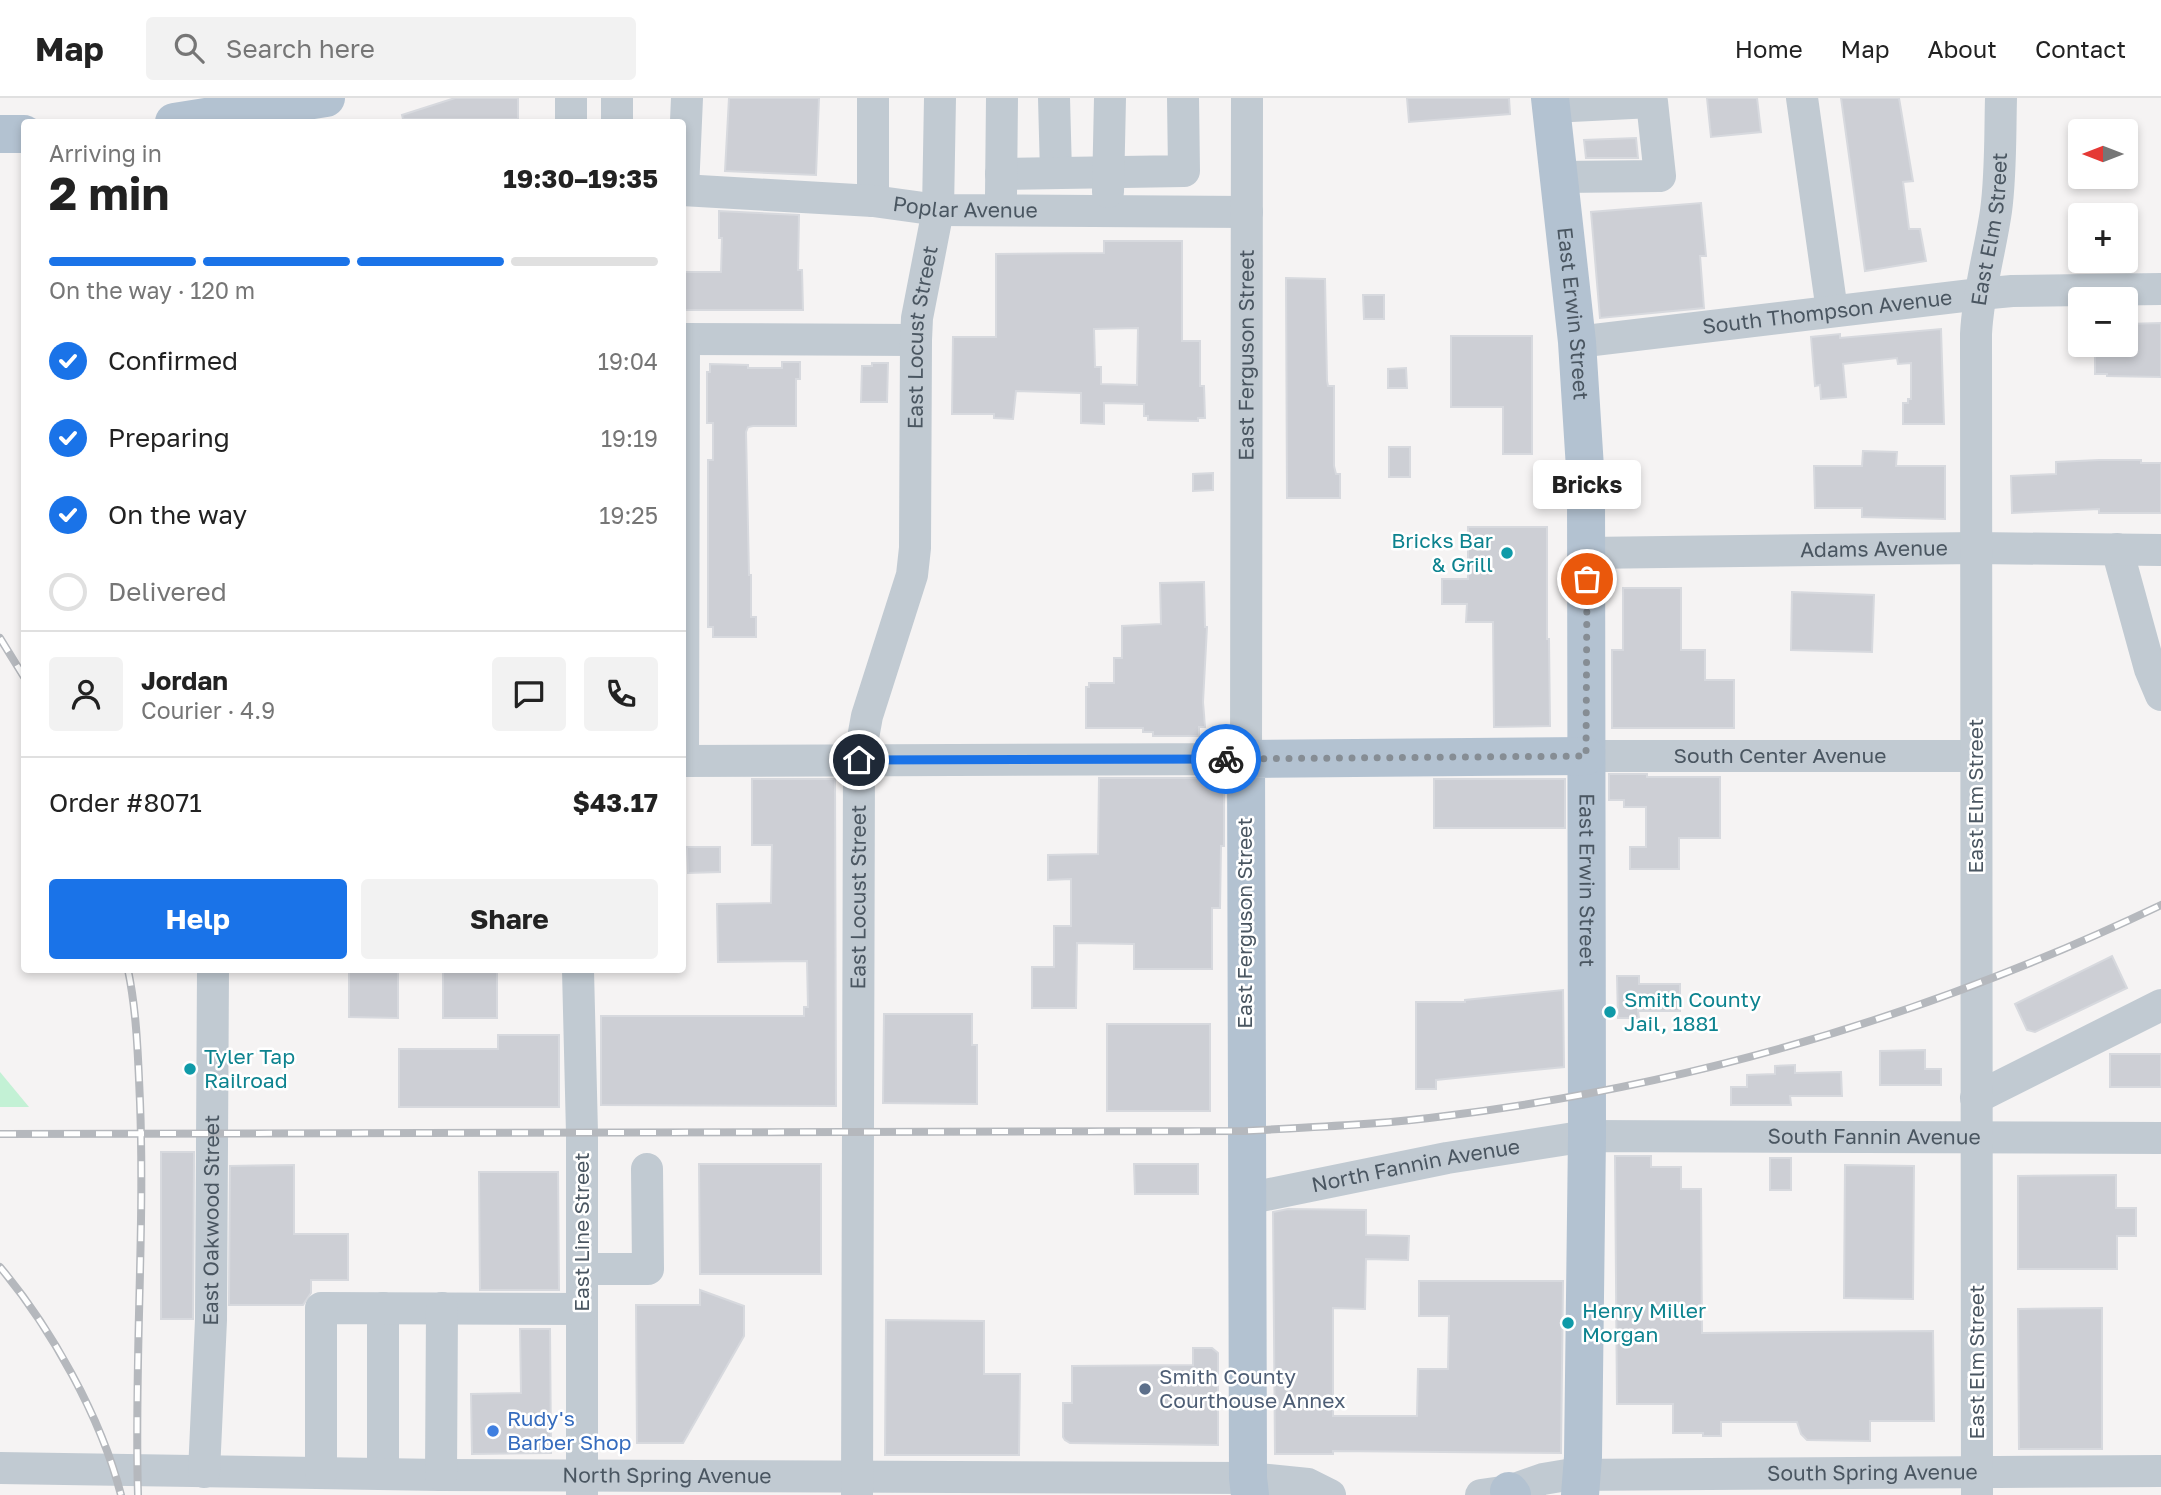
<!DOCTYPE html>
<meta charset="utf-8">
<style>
:root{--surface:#fff;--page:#f2f2f2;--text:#222;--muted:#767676;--line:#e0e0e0;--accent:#1a73e8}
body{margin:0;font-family:"Golos Text",sans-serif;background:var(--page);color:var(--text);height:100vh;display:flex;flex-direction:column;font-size:26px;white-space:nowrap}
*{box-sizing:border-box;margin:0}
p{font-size:23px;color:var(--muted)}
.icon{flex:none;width:38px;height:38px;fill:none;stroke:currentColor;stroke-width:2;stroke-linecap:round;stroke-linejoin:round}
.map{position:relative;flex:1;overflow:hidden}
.panel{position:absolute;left:21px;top:21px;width:665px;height:854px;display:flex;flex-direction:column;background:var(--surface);border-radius:7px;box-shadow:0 4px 10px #0003}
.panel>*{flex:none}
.needle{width:46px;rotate:270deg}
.fabs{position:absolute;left:2068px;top:21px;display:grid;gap:14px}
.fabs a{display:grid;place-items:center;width:70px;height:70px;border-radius:7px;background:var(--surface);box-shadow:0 4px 10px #0003;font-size:35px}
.pin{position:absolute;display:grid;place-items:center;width:60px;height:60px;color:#fff;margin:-30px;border:4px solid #fff;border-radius:50%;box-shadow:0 2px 7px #0007}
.courier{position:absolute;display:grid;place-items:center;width:70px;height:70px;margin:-35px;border:5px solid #1a73e8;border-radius:50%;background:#fff;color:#222;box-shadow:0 2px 9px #0007}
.bubble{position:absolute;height:49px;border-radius:7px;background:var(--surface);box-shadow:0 4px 10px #0003;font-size:23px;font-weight:700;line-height:49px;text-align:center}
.overview em{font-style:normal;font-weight:700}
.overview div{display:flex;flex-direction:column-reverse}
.overview{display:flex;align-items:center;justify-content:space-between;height:119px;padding:0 28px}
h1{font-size:46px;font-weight:700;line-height:52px}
.bar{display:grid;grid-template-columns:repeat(4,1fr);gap:10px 7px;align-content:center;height:84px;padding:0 28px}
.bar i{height:9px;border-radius:5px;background:var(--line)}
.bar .current{background:var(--accent)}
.bar p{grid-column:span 4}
.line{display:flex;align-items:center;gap:18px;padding:0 28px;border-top:2px solid var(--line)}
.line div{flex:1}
.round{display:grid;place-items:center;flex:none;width:74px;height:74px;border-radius:7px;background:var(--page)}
ol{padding:0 28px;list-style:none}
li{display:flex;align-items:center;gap:21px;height:77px}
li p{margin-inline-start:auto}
li .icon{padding:7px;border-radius:50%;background:var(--accent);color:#fff;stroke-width:4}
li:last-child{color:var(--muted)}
li i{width:38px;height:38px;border:4px solid var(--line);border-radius:50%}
.action{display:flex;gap:14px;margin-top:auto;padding:14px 28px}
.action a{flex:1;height:80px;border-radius:7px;background:var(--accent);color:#fff;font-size:28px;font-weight:700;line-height:80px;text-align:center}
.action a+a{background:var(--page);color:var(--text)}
header{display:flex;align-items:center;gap:42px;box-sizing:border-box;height:98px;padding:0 35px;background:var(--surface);border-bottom:2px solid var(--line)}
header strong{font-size:33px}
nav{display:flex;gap:38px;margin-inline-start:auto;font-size:24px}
.search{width:490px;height:63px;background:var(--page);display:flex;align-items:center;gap:18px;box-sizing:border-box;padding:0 24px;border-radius:7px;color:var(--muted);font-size:26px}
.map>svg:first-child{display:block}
.green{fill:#c3f1d5}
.building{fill:#cdcfd5;stroke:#d7d9de;stroke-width:2;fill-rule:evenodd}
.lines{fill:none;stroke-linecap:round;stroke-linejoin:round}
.minor{stroke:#c1cad2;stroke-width:32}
.major{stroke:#b3c2d1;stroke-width:38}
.rail-casing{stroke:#b5b8bd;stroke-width:8}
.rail{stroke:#fff;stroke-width:5;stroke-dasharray:16;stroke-linecap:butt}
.done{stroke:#868d94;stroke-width:7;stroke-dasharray:0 12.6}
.route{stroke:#1a73e8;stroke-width:9}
.culture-dot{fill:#0f9aa8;stroke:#fff;stroke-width:2.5}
.service-dot{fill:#5c6f8a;stroke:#fff;stroke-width:2.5}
.shop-dot{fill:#3f7fe0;stroke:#fff;stroke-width:2.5}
.labels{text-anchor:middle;stroke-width:5;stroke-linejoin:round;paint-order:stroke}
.street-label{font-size:21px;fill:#4a5661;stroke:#fff}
.culture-label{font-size:21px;fill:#0d838f;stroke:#fff;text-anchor:start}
.service-label{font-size:21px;fill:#4e5e75;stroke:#fff;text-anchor:start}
.shop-label{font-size:21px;fill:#366cbe;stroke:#fff;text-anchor:start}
</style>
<header>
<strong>Map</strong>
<div class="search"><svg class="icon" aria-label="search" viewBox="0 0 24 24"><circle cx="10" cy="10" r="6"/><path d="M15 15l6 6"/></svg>Search here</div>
<nav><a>Home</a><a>Map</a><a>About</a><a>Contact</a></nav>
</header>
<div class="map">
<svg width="2161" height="1397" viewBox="0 0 2161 1397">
<rect width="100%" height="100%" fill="#f5f3f3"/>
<path class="green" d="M0 974 29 1009H0Z"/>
<g class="building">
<path d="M455 0H518V21H403L402 17Z"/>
<path d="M729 0H819L816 77 725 73Z"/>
<path d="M1407 0H1509L1510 16 1409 24Z"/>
<path d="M1707 0H1757L1761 34 1711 39Z"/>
<path d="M1841 0H1899L1913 83 1903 84 1909 131H1920L1926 163 1865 173Z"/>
<path d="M1636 40 1638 60H1586L1584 42Z"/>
<path d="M1701 105 1706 158H1700L1704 210 1600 220 1591 114Z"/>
<path d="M719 113 799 117 798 172H802L803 212H682V174H721L722 140H719Z"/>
<path d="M1104 143H1182V243H1200V288H1204L1205 320H1198V323L1148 322V318H1144V306L1104 305V326L1081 325V295L1016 293 1013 321 994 320V316H952L953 239H996V156L1104 155ZM1138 230 1137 287 1101 286V269H1095L1094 231Z"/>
<path d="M1286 180 1325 181 1327 283 1328 288H1334V368L1336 376H1340V400H1287Z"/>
<path d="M1363 197H1384V221H1364Z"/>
<path d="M2161 225V279L2107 278V276H2095V258H2106V247H2126V226Z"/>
<path d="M1941 231 1944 326H1903V305H1908V301H1911V265L1898 266 1897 260 1843 266 1846 299 1821 301 1820 287 1815 288 1811 239 1840 236V240Z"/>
<path d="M1451 238H1532V356H1503V309H1451Z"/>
<path d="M782 264H800V281H796V328H753L748 329 746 334 749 477H751V519H756V539H713V529H708V362H713V325H707V274H710V266L748 267V270H782Z"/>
<path d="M872 265H888L887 304H861L862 268H872Z"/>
<path d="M1406 270 1407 290H1388V271Z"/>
<rect x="1389" y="349" width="21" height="30"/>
<path d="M1863 353 1897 354 1896 368H1945V421L1862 419V410H1815L1814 368H1862Z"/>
<path d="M2099 362H2141V365H2161V415H2099V411L2012 415 2011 378 2056 376V364Z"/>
<path d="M1213 375V392L1193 393V376Z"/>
<path d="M1468 429H1547V541H1549L1550 628 1494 629 1493 524H1466L1467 506H1442V481H1468Z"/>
<path d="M1204 484 1205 529H1207L1203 604 1205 629H1199V638H1153V634H1143V630H1086V589H1089V585H1114V560H1122V528L1161 526 1160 485Z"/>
<path d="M1623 490H1681V552H1705V582H1734V630H1612V552H1623Z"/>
<path d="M1792 494 1874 497 1872 554 1791 552Z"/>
<path d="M1609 676H1647V679H1720V740H1679V771H1630V749H1646V709H1624V702H1609Z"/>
<path d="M1099 680H1224V748H1221L1220 810H1212V871H1134V846L1077 845 1076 910H1032V869H1054V828H1071V781L1048 782V757L1098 756Z"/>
<path d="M752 681H835L836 1008 601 1007V918H804V909H808L807 863 718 864 717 806 771 805 772 747H752Z"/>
<rect x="1434" y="681" width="131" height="49"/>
<path d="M687 749H720V774L688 775Z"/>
<path d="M2112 858 2127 890 2035 934 2027 932 2015 906Z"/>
<path d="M349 872H398V920L349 919Z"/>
<rect x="443" y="872" width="54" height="48"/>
<path d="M1617 878H1639V886H1680V913H1638L1639 920H1618Z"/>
<path d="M1563 892 1564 969 1436 982V991H1416V904H1465V902Z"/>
<path d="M884 916H972V947H977V1006L883 1005Z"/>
<rect x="1107" y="926" width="103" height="87"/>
<path d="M498 937H559V1009H399V951H498Z"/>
<path d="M1925 952V971H1941V987H1880V953Z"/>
<rect x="2110" y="956" width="51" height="33"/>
<path d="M1795 967V975L1841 974 1842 998H1790L1791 1007H1731V989H1747V977L1775 976V968Z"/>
<path d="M161 1054H194L193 1221H161Z"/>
<path d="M1615 1058H1651V1069H1681V1091H1701L1702 1235 1933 1233 1934 1323H1870V1343L1807 1342 1801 1336 1797 1324H1721V1338H1703V1335H1673V1306H1617Z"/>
<rect x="1770" y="1060" width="21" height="32"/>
<path d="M699 1066H821V1176H700Z"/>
<path d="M1134 1066H1198V1096H1135Z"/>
<path d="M294 1067V1136H348V1182H311V1195L303 1207H229L230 1068Z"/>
<path d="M1845 1067 1914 1068 1913 1201 1844 1200Z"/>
<path d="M479 1074H558L559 1192H480Z"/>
<path d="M2116 1077V1110H2136V1138H2117V1171H2018V1078Z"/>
<path d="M1288 1111 1366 1112V1137L1409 1138 1408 1162 1366 1161 1365 1211 1333 1210V1318H1417L1418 1271H1448L1449 1218H1419V1183H1563L1561 1355 1333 1353V1356H1275L1273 1114Z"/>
<path d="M700 1192 744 1208V1238L683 1345H637L636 1207H700Z"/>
<path d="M2102 1210V1351H2019L2018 1211Z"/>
<path d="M886 1222 984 1223V1276H1020L1019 1357H885Z"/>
<path d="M520 1231H550L551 1355 472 1356 471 1296 521 1295Z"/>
<path d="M1193 1250H1212L1218 1255V1347L1070 1345 1065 1342 1063 1339V1305H1072V1268L1193 1267Z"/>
</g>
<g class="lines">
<g class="minor">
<path d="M571 0V24"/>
<path d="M873 0V103"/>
<path d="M1054 0 1056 75"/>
<path d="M1802 0 1832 213"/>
<path d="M1551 9 1652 4 1660 78 1559 79"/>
<path d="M617 24V0"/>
<path d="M1001 76 1184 73 1183 0"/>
<path id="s1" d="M682 92 873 103 938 112 1247 114"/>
<path d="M683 92 687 0"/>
<path d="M1108 94 1110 0"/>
<path d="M1001 97 1002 0"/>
<path d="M682 241 916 242"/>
<path id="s2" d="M1577 244 1980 196 2012 193 2161 191"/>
<path d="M2117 451 2150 571 2161 597"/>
<path id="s3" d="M1587 455 1976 450 2161 452"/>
<path id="s4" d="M1586 658H1976"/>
<path id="s5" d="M682 663 1246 661 1247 0"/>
<path d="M683 663 684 241"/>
<path d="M578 872 582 1035V1397"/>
<path d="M1976 1000 2161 907"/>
<path id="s6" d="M1246 1101 1447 1060 1587 1038 2161 1040"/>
<path d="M582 1171H648L647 1071"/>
<path d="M383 1210V1376"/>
<path id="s7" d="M0 1370 441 1377 1248 1380 1308 1386 1330 1397"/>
<path id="s8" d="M204 1374 211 1222 213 872"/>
<path d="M321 1375V1210L582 1211"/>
<path d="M441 1377 442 1210"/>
<path id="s9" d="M857 1397 859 662 867 618 912 477 915 450 916 242 917 220 938 112 940 0"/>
<path id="s10" d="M1481 1397 1509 1393 1543 1381 1567 1377 2161 1373"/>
<path id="s11" d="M1977 1397 1976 236C1978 194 1990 154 1996 113 2001 76 2000 38 2001 0"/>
</g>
<g class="major">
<path id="s12" d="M1550 0 1577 244 1586 386 1587 1038 1583 1359 1580 1397"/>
<path d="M174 24 326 0"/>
<path d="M0 36H24"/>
<path d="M1509 1393 1512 1397"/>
<path d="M1250 1397 1248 1380 1246 661 1586 658"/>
</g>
<g class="rail-casing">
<g id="rail">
<path d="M0 540 24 579"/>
<path d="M128 872C137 915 138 960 140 1004 145 1135 134 1266 138 1397"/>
<path d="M0 1036 1245 1033C1312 1029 1379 1027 1445 1018 1694 987 1935 915 2161 807"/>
<path d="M0 1169C51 1230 101 1319 121 1397"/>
</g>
</g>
<use href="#rail" class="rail"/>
</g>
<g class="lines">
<path class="done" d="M1226 661 1586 658 1587 481"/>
<path class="route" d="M859 662 1226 661"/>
</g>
<g class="culture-dot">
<circle cx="1507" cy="455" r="7"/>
<circle cx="1610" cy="914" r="7"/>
<circle cx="190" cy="971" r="7"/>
<circle cx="1568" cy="1225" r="7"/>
</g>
<circle class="service-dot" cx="1145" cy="1291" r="7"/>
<circle class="shop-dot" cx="493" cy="1333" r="7"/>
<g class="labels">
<g class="street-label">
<text dy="7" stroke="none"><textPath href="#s1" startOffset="284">Poplar Avenue</textPath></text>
<text dy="7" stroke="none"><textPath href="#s11" startOffset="1267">East Elm Street</textPath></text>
<text dy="7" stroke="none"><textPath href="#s2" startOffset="252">South Thompson Avenue</textPath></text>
<text dy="7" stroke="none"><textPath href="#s12" startOffset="217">East Erwin Street</textPath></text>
<text dy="7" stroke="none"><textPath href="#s9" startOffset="1166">East Locust Street</textPath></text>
<text dy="7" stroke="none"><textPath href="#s5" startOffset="968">East Ferguson Street</textPath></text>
<text dy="7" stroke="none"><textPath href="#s3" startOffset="287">Adams Avenue</textPath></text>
<text dy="7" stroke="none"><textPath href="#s4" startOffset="194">South Center Avenue</textPath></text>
<text transform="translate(1976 698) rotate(-90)" y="7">East Elm Street</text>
<text dy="7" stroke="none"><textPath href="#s12" startOffset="784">East Erwin Street</textPath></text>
<text dy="7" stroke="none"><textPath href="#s9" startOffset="598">East Locust Street</textPath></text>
<text transform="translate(1245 825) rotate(-90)" y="7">East Ferguson Street</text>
<text dy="7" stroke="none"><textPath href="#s6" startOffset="634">South Fannin Avenue</textPath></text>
<text dy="7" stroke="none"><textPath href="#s6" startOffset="173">North Fannin Avenue</textPath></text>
<text dy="7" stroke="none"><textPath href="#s8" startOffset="252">East Oakwood Street</textPath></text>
<text transform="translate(582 1134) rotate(-90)" y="7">East Line Street</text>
<text transform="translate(1977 1264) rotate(-90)" y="7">East Elm Street</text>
<text dy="7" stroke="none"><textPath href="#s10" startOffset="394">South Spring Avenue</textPath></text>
<text dy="7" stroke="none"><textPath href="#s7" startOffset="667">North Spring Avenue</textPath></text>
</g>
<g class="culture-label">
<text x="1493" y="450" text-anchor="end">Bricks Bar<tspan x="1493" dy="24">&amp; Grill</tspan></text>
<text x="1624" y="909">Smith County<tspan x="1624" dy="24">Jail, 1881</tspan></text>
<text x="204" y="966">Tyler Tap<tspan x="204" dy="24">Railroad</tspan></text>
<text x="1582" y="1220">Henry Miller<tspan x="1582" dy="24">Morgan</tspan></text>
</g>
<g class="service-label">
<text x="1159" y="1286">Smith County<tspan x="1159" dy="24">Courthouse Annex</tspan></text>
</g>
<g class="shop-label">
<text x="507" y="1328">Rudy's<tspan x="507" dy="24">Barber Shop</tspan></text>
</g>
</g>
</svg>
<div class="fabs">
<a><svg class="needle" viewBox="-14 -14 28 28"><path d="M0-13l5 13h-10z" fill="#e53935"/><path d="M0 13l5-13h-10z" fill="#767676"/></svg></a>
<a>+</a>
<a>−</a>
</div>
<div class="pin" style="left:1587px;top:481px;background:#ea580c"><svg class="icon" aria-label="bag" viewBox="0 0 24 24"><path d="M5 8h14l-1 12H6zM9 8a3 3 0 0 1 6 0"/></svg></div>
<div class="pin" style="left:859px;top:662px;background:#1f2937"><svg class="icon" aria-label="home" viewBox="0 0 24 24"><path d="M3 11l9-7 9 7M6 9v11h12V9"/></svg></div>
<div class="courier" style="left:1226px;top:661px"><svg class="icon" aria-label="bike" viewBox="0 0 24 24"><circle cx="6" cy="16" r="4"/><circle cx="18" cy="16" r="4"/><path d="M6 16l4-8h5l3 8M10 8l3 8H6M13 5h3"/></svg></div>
<div class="bubble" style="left:1533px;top:362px;width:108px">Bricks</div>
<section class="panel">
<div class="overview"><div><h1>2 min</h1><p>Arriving in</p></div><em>19:30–19:35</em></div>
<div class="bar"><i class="current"></i><i class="current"></i><i class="current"></i><i></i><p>On the way · 120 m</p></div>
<ol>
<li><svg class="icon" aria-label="check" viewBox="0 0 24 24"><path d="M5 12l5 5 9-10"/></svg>Confirmed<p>19:04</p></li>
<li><svg class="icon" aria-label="check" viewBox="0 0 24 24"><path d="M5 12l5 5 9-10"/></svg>Preparing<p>19:19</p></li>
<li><svg class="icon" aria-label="check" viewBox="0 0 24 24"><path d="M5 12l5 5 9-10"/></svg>On the way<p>19:25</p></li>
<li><i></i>Delivered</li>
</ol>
<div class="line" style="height:126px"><a class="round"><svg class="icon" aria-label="person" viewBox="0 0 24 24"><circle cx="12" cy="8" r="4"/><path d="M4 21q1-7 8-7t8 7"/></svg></a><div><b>Jordan</b><p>Courier · 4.9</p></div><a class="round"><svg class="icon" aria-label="chat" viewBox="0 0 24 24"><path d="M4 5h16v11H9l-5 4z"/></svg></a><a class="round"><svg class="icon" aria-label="phone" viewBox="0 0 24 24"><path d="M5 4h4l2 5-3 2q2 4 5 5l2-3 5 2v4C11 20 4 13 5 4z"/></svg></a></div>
<div class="line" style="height:91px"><div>Order #8071</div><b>$43.17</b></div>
<div class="action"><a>Help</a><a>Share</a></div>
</section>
</div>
